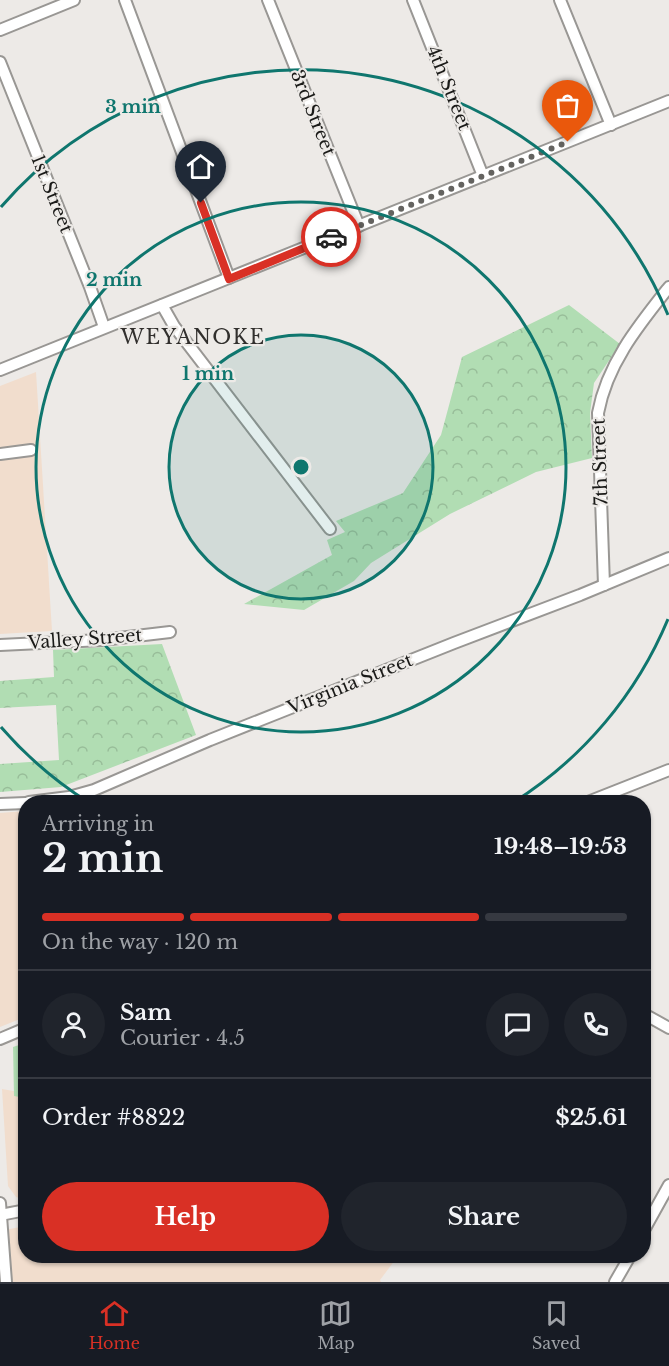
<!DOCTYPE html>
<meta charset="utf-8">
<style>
:root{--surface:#171b24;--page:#20242c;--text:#f1f3f6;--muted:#9ea1a6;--line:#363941;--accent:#d93025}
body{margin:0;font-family:"Libre Baskerville",serif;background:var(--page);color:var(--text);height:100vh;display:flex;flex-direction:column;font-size:22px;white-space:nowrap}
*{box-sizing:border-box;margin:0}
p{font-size:20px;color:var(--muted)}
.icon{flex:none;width:33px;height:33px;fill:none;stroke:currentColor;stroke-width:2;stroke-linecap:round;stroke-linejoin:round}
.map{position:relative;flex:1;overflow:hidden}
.details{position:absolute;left:18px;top:795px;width:633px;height:468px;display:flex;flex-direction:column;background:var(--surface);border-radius:24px;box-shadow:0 2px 4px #0004}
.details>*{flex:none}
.pin{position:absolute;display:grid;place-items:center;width:51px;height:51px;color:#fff;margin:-62px -26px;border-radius:50% 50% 50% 0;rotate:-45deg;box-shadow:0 0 6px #0007}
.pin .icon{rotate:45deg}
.courier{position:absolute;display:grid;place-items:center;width:60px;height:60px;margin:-30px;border:4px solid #d93025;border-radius:50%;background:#fff;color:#222;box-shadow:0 2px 8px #0007}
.headline em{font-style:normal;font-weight:700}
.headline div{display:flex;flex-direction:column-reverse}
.headline{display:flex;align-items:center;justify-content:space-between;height:102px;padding:0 24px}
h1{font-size:39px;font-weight:700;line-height:45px}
.bar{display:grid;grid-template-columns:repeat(4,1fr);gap:9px 6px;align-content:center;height:72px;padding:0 24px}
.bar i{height:8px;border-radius:4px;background:var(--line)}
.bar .current{background:var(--accent)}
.bar p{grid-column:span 4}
.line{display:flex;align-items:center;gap:15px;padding:0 24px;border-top:2px solid var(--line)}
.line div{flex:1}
.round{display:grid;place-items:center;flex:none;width:63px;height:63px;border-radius:32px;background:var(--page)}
.cta{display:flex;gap:12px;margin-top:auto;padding:12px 24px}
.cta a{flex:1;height:69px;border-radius:36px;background:var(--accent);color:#fff;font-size:24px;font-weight:700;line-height:69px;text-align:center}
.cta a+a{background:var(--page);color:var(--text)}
.dock{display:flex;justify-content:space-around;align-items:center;height:84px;border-top:2px solid var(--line);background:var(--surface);font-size:16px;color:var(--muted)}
.dock a{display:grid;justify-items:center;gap:3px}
.dock .current{color:var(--accent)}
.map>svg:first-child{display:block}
.commercial{fill:#f1ddcd}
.green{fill:#b1ddb3}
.forest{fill:url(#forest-crowns)}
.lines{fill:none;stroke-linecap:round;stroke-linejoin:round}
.minor-casing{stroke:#999794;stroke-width:14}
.minor{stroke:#fff;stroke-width:10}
.done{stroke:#646360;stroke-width:6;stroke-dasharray:0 10.8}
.route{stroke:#d93025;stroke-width:8}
.ring{fill:none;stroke:#0f766e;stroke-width:3}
.labels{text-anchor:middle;stroke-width:4.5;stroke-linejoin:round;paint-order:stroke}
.street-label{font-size:18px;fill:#1a1a18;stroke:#edeae7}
.neighbourhood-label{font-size:20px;letter-spacing:1.5px;fill:#312f2d;stroke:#edeae7}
.centre{fill:#0f766e;stroke:#edeae7;stroke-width:3}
.ring-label{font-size:18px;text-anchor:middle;font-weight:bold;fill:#0f766e;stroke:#edeae7;stroke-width:4.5;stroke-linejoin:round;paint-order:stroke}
</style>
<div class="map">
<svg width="669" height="1282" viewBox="0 0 669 1282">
<defs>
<pattern id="forest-crowns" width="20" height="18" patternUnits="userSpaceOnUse" patternTransform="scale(1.5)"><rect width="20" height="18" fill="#b1ddb3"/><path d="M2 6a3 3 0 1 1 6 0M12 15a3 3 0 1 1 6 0" fill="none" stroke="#98bd99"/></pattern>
</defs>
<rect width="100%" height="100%" fill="#edeae7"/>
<g class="commercial">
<path d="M36 372 52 631 0 634V386Z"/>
<path d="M25 811V1017L0 1027V813Z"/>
<path d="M2 1089 25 1093V1200L16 1197 8 1186Z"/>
<path d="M25 1226 26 1256H398L380 1280 381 1282H0V1231Z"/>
</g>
<path class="green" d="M25 1043H26L25 1098 14 1096 13 1047Z"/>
<g class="forest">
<path d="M569 305 620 344 594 383 590 413 592 458 536 472 450 514 371 563 354 581 304 610 244 604 332 555 327 540 345 532 336 521 403 493 441 435 462 357Z"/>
<path d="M162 644 196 735 61 787 0 792V764L59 760 56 705 0 708V681L54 677 53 650Z"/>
</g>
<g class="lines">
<g class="minor-casing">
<g id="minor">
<path d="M125 0 229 278"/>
<path d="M268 0 359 226"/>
<path d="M413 0 483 176"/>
<path d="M560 0 611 125"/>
<path d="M0 30 74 0"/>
<path d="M0 62 90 287 104 327"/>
<path d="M162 305 174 326 330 529"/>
<path d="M0 370 669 101"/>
<path d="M0 454 31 450"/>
<path d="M604 585 598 413C607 364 638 326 669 287"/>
<path d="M0 645 102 640 170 632"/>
<path d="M29 802 69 797 94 790 210 740 454 643 580 595 669 558"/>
<path d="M588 802 669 770"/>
<path d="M0 804 26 803"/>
<path d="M644 1014 669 1028"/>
<path d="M0 1039 26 1028"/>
<path d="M0 1203 6 1282"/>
<path d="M0 1215 26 1210"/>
<path d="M644 1230 669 1185"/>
<path d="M615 1282 630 1256"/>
</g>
</g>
<use href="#minor" class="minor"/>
</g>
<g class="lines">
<path class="done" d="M331 237 568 142"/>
<path class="route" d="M201 203 229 279 331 237"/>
</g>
<circle cx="301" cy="467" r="132" fill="#0f766e" fill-opacity=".12"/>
<g class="ring">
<circle cx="301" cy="467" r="132"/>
<circle cx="301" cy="467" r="265"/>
<path d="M668 619A397 397 0 0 1 514 802M88 802A397 397 0 0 1 1 727M1 207A397 397 0 0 1 668 315"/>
</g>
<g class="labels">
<g class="street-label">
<text transform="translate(449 88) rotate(68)" y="6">4th Street</text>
<text transform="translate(313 113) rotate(68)" y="6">3rd Street</text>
<text transform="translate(52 194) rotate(68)" y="6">1st Street</text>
<text transform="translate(600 462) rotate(-92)" y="6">7th Street</text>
<text transform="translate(85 639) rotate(-4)" y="6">Valley Street</text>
<text transform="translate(350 684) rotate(-22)" y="6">Virginia Street</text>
</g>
<g class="neighbourhood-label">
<text x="193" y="344">WEYANOKE</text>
</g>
</g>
<circle cx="301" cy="467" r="9" class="centre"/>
<g class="ring-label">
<text x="133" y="113">3 min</text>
<text x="114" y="286">2 min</text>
<text x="208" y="380">1 min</text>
</g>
</svg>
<div class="pin" style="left:568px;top:142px;background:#ea580c"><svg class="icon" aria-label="bag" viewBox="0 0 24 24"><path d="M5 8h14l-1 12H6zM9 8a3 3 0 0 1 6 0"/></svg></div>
<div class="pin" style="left:201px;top:203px;background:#1f2937"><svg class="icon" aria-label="home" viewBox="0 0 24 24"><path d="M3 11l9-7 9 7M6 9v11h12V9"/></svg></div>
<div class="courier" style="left:331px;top:237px"><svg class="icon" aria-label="car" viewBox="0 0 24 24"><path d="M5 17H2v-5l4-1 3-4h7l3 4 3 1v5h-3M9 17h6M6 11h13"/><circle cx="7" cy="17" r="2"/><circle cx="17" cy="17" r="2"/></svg></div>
<section class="details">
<div class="headline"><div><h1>2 min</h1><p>Arriving in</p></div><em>19:48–19:53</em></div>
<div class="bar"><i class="current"></i><i class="current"></i><i class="current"></i><i></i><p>On the way · 120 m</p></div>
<div class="line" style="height:108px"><a class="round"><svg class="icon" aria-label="person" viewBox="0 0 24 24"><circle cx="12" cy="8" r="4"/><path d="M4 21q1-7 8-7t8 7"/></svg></a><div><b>Sam</b><p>Courier · 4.5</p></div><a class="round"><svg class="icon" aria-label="chat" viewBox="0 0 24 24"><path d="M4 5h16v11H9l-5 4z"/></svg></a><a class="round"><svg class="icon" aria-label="phone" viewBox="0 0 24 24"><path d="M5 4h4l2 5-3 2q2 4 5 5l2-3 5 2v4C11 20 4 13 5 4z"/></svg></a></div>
<div class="line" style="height:78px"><div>Order #8822</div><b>$25.61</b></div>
<div class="cta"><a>Help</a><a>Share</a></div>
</section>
</div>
<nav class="dock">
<a class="current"><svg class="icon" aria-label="home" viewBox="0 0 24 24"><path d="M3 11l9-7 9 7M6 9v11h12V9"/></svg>Home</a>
<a><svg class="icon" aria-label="map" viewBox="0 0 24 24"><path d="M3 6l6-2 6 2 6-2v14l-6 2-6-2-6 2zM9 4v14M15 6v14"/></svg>Map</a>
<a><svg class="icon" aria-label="saved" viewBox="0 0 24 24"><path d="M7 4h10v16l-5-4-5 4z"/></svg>Saved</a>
</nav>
